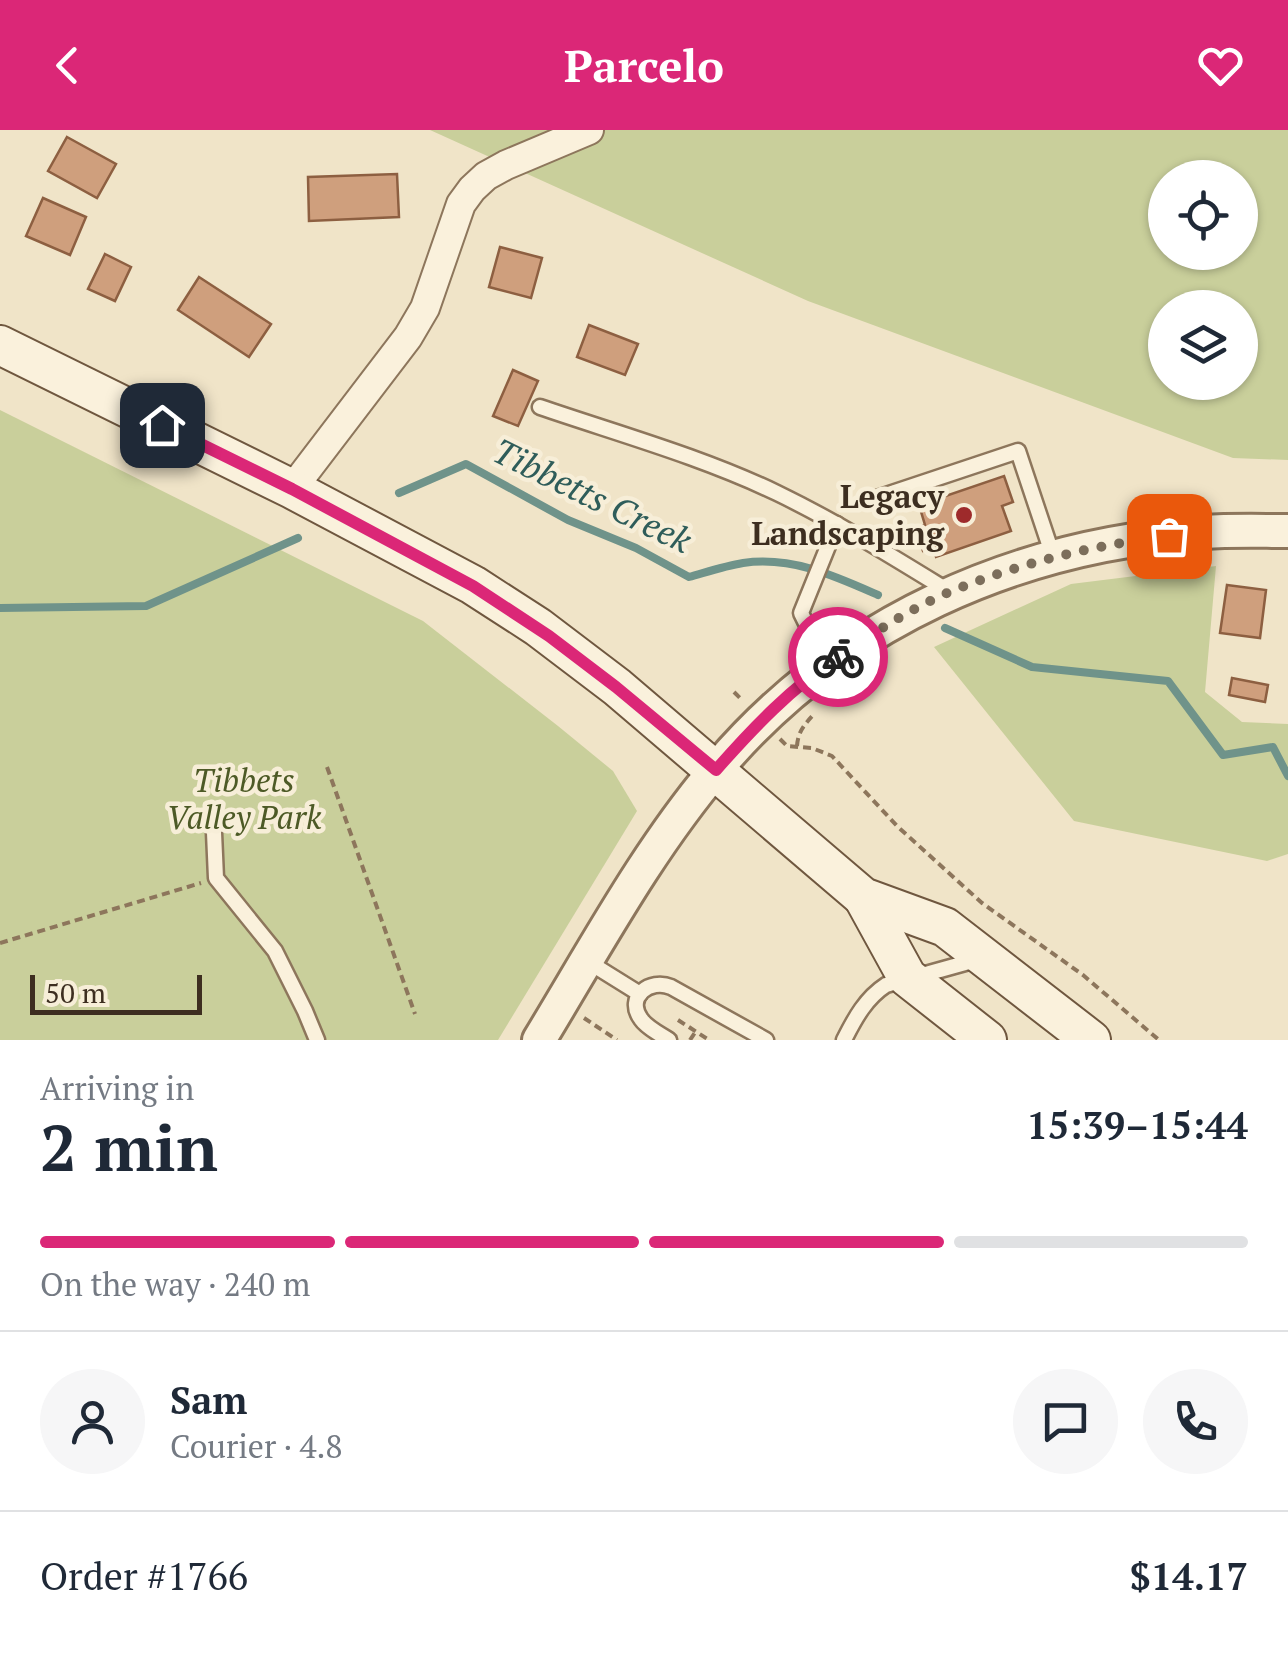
<!DOCTYPE html>
<meta charset="utf-8">
<style>
:root{--surface:#fff;--page:#f6f6f7;--text:#1f2937;--muted:#747a83;--line:#e0e1e3;--accent:#db2777}
body{margin:0;font-family:"PT Serif",serif;background:var(--page);color:var(--text);height:100vh;display:flex;flex-direction:column;font-size:38px;white-space:nowrap}
*{box-sizing:border-box;margin:0}
p{font-size:32px;color:var(--muted)}
.icon{flex:none;width:55px;height:55px;fill:none;stroke:currentColor;stroke-width:2;stroke-linecap:round;stroke-linejoin:round}
.map{position:relative;height:910px;overflow:hidden}
.side{display:flex;flex-direction:column;background:var(--surface);flex:1}
.side>*{flex:none}
.buttons{position:absolute;left:1148px;top:30px;display:grid;gap:20px}
.buttons a{display:grid;place-items:center;width:110px;height:110px;border-radius:50%;background:var(--surface);box-shadow:0 2px 8px #0004;font-size:50px}
.scale{position:absolute;left:30px;bottom:25px;width:172px;box-sizing:border-box;padding-left:10px;border:5px solid #3d2e20;border-top:0;font-size:28px;line-height:35px;white-space:nowrap;color:#3d2e20;-webkit-text-stroke:8px #f7eed8;paint-order:stroke}
.pin{position:absolute;display:grid;place-items:center;width:85px;height:85px;color:#fff;margin:-42px;border-radius:20px;box-shadow:0 5px 15px #0006}
.courier{position:absolute;display:grid;place-items:center;width:100px;height:100px;margin:-50px;border:8px solid #db2777;border-radius:50%;background:#fff;color:#222;box-shadow:0 2px 12px #0007}
.summary em{font-style:normal;font-weight:700}
.summary div{display:flex;flex-direction:column-reverse}
.summary{display:flex;align-items:center;justify-content:space-between;height:170px;padding:0 40px}
h1{font-size:65px;font-weight:700;line-height:75px}
.bar{display:grid;grid-template-columns:repeat(4,1fr);gap:15px 10px;align-content:center;height:120px;padding:0 40px}
.bar i{height:12px;border-radius:8px;background:var(--line)}
.bar .current{background:var(--accent)}
.bar p{grid-column:span 4}
.line{display:flex;align-items:center;gap:25px;padding:0 40px;border-top:2px solid var(--line)}
.line div{flex:1}
.round{display:grid;place-items:center;flex:none;width:105px;height:105px;border-radius:52px;background:var(--page)}
header{display:flex;justify-content:space-between;align-items:center;height:130px;padding:0 40px;background:var(--accent);color:#fff;font-size:45px;font-weight:700}
.map>svg:first-child{display:block}
.green{fill:#c9cf9b;fill-rule:evenodd}
.lines{fill:none;stroke-linecap:round;stroke-linejoin:round}
.stream{stroke:#6f938a;stroke-width:8}
.building{fill:#cf9f7d;stroke:#8d5f41;stroke-width:2.5}
.service-casing{stroke:#8d765c;stroke-width:19}
.minor-casing{stroke:#8d765c;stroke-width:32}
.tertiary-casing{stroke:#8d765c;stroke-width:38}
.secondary-casing{stroke:#6f573f;stroke-width:42}
.path{stroke:#8d765c;stroke-width:4;stroke-dasharray:8 5;stroke-linecap:butt}
.service{stroke:#faf1dc;stroke-width:14}
.minor{stroke:#faf1dc;stroke-width:28}
.tertiary{stroke:#faf1dc;stroke-width:32}
.secondary{stroke:#faf1dc;stroke-width:38}
.done{stroke:#7c6e5b;stroke-width:10;stroke-dasharray:0 18}
.route{stroke:#db2777;stroke-width:12}
.poi-dot{fill:#9e2a2b;stroke:#f7eed8;stroke-width:4}
.labels{text-anchor:middle;stroke-width:9;stroke-linejoin:round;paint-order:stroke}
.poi-label{font-size:32px;font-weight:bold;fill:#3d2e20;stroke:#f7eed8;text-anchor:end}
.park-label{font-size:32px;font-style:italic;fill:#4d5a26;stroke:#f7eed8}
.water-label{font-size:35px;font-style:italic;fill:#2f5d5a;stroke:#f7eed8}
</style>
<header><svg class="icon" aria-label="back" viewBox="0 0 24 24"><path d="M15 5l-7 7 7 7"/></svg>Parcelo<svg class="icon" aria-label="heart" viewBox="0 0 24 24"><path d="M12 20l-8-8c-3-5 5-10 8-4 3-6 11-1 8 4z"/></svg></header>
<div class="map">
<svg width="1288" height="910" viewBox="0 0 1288 910">
<rect width="100%" height="100%" fill="#f0e4c8"/>
<g class="green">
<path d="M430 0H1288V330L1233 328 808 171ZM1165 48H1240V122H1165ZM1165 178H1240V252H1165Z"/>
<path d="M0 280 423 491 558 596 613 641 637 681 498 910H0Z"/>
<path d="M1216 436 1205 562 1242 592 1288 594V724L1267 731 1074 691 934 517 1071 454Z"/>
</g>
<g class="lines">
<g class="stream">
<path d="M399 363 466 334 568 390 636 418 689 447C707 442 725 436 743 433 792 426 835 446 878 465"/>
<path d="M0 478 146 476 298 408"/>
<path d="M945 498 1032 537 1168 551 1223 625 1273 617 1288 646"/>
</g>
</g>
<g class="building">
<path d="M67 7 116 34 97 68 48 41Z"/>
<path d="M397 44 399 87 309 91 308 47Z"/>
<path d="M43 68 86 87 70 125 26 106Z"/>
<path d="M500 117 542 128 531 168 489 157Z"/>
<path d="M105 124 131 137 115 171 88 159Z"/>
<path d="M199 147 271 194 249 227 178 180Z"/>
<path d="M589 195 638 214 625 245 577 227Z"/>
<path d="M513 240 538 251 518 296 493 286Z"/>
<path d="M1004 346 1013 372 1002 376 1011 401 936 427 933 418 923 421 915 398 925 395 919 375Z"/>
<path d="M1227 455 1266 460 1260 508 1220 503Z"/>
<path d="M1232 548 1268 555 1265 572 1229 565Z"/>
</g>
<g class="lines">
<g class="service-casing">
<g id="service">
<path d="M540 277C619 304 702 327 777 363 837 392 893 427 950 462"/>
<path d="M877 368 1018 321 1053 426"/>
<path d="M826 534 801 483 837 394"/>
<path d="M213 680 216 748 275 821 305 881 317 910"/>
<path d="M587 831 640 864"/>
<path d="M669 910C660 904 647 898 641 889 625 867 650 848 671 857L766 910"/>
<path d="M844 910C855 888 866 868 886 855L976 830"/>
</g>
</g>
<g class="minor-casing">
<path id="minor" d="M292 359 408 207 425 178 461 74 472 59 486 46 506 35 589 0"/>
</g>
<g class="tertiary-casing">
<path id="tertiary" d="M539 910C595 818 648 719 718 637 841 492 1016 415 1204 402 1232 400 1260 401 1288 401"/>
</g>
<g class="secondary-casing">
<g id="secondary">
<path d="M0 215 292 359 473 455 538 497 617 557 863 767 945 797 1091 910"/>
<path d="M863 767 907 847 987 910"/>
</g>
</g>
<g class="path">
<path d="M734 562 742 570"/>
<path d="M780 609 787 616 812 618 832 626 897 696 982 773 1083 845 1159 910"/>
<path d="M797 616C798 601 805 594 815 583"/>
<path d="M327 637 415 884"/>
<path d="M0 813 201 753"/>
<path d="M584 888 617 910"/>
<path d="M678 890 709 910"/>
<path d="M690 910 696 901"/>
</g>
<use href="#service" class="service"/>
<use href="#minor" class="minor"/>
<use href="#tertiary" class="tertiary"/>
<use href="#secondary" class="secondary"/>
</g>
<g class="lines">
<path class="done" d="M838 527C874 503 911 478 952 461 1021 433 1094 415 1169 406"/>
<path class="route" d="M162 295 292 359 473 456 549 506 616 557 716 640C752 599 792 557 838 527"/>
</g>
<circle class="poi-dot" cx="964" cy="385" r="10"/>
<g class="labels">
<g class="poi-label">
<text x="944" y="378">Legacy<tspan x="944" dy="37">Landscaping</tspan></text>
</g>
<g class="park-label">
<text x="244" y="662">Tibbets<tspan x="244" dy="37">Valley Park</tspan></text>
</g>
<g class="water-label">
<text transform="translate(592 366) rotate(26)" y="12">Tibbetts Creek</text>
</g>
</g>
</svg>
<div class="buttons">
<a><svg class="icon" aria-label="locate" viewBox="0 0 24 24"><circle cx="12" cy="12" r="6"/><path d="M12 2v4M12 18v4M2 12h4M18 12h4"/></svg></a>
<a><svg class="icon" aria-label="layers" viewBox="0 0 24 24"><path d="M12 4l9 5-9 5-9-5zM3 14l9 5 9-5"/></svg></a>
</div>
<div class="scale">50 m</div>
<div class="pin" style="left:1169px;top:406px;background:#ea580c"><svg class="icon" aria-label="bag" viewBox="0 0 24 24"><path d="M5 8h14l-1 12H6zM9 8a3 3 0 0 1 6 0"/></svg></div>
<div class="pin" style="left:162px;top:295px;background:#1f2937"><svg class="icon" aria-label="home" viewBox="0 0 24 24"><path d="M3 11l9-7 9 7M6 9v11h12V9"/></svg></div>
<div class="courier" style="left:838px;top:527px"><svg class="icon" aria-label="bike" viewBox="0 0 24 24"><circle cx="6" cy="16" r="4"/><circle cx="18" cy="16" r="4"/><path d="M6 16l4-8h5l3 8M10 8l3 8H6M13 5h3"/></svg></div>
</div>
<section class="side">
<div class="summary"><div><h1>2 min</h1><p>Arriving in</p></div><em>15:39–15:44</em></div>
<div class="bar"><i class="current"></i><i class="current"></i><i class="current"></i><i></i><p>On the way · 240 m</p></div>
<div class="line" style="height:180px"><a class="round"><svg class="icon" aria-label="person" viewBox="0 0 24 24"><circle cx="12" cy="8" r="4"/><path d="M4 21q1-7 8-7t8 7"/></svg></a><div><b>Sam</b><p>Courier · 4.8</p></div><a class="round"><svg class="icon" aria-label="chat" viewBox="0 0 24 24"><path d="M4 5h16v11H9l-5 4z"/></svg></a><a class="round"><svg class="icon" aria-label="phone" viewBox="0 0 24 24"><path d="M5 4h4l2 5-3 2q2 4 5 5l2-3 5 2v4C11 20 4 13 5 4z"/></svg></a></div>
<div class="line" style="height:130px"><div>Order #1766</div><b>$14.17</b></div>
</section>
